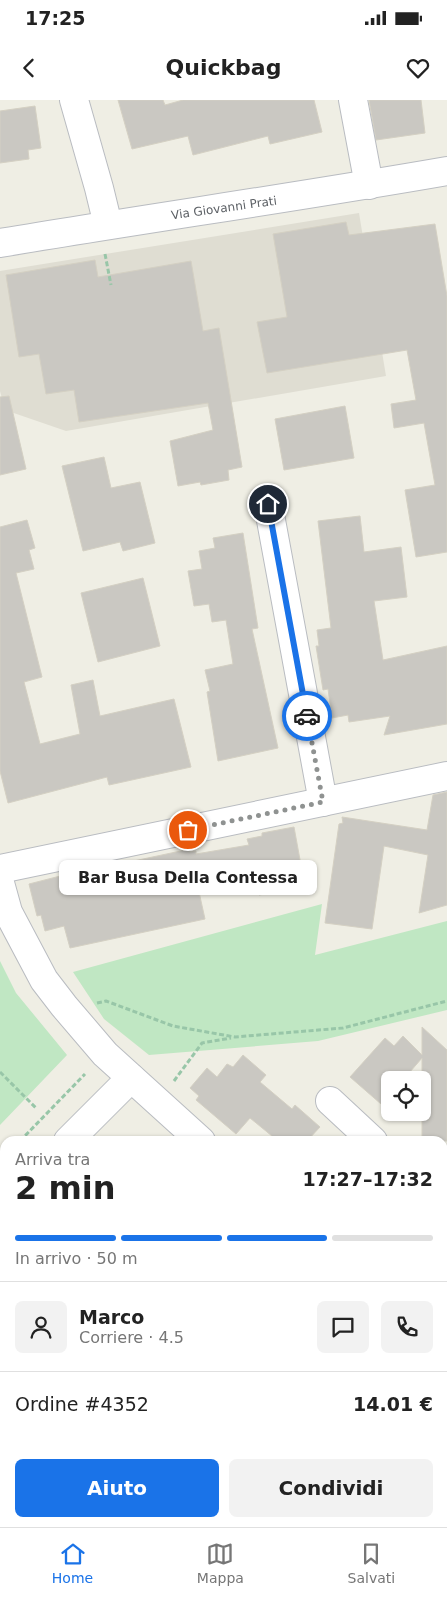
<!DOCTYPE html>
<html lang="it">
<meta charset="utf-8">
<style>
:root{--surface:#fff;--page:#f2f2f2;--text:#222;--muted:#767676;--line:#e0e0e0;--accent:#1a73e8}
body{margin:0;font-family:"DejaVu Sans",sans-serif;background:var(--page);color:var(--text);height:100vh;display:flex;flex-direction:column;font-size:19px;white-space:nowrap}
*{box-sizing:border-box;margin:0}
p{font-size:16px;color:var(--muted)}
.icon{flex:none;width:28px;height:28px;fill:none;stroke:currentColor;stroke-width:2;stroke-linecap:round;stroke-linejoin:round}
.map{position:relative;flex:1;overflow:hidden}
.drawer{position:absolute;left:0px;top:1036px;width:448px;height:391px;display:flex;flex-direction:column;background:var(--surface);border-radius:15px 15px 0 0;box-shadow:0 1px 4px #0004}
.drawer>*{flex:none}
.controls{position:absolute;left:381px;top:971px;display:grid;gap:10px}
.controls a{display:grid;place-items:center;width:50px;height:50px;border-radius:8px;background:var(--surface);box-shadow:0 1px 4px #0004;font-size:25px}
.pin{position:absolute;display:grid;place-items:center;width:42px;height:42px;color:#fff;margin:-21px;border:2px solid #fff;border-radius:50%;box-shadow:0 1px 5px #0007}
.courier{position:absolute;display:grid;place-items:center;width:50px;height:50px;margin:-25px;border:4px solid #1a73e8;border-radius:50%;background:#fff;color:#222;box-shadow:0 1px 6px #0007}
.bubble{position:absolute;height:35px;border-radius:8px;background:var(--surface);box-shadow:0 1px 4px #0004;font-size:16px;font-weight:700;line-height:35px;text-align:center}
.headline em{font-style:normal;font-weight:700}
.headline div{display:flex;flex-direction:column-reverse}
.headline{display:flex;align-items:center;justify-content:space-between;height:85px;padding:0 15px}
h1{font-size:32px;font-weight:700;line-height:38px}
.bar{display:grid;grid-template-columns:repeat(4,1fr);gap:8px 5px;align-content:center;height:60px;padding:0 15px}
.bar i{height:6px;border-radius:4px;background:var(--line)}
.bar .on{background:var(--accent)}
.bar p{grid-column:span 4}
.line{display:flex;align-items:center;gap:12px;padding:0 15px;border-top:1px solid var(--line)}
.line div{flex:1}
.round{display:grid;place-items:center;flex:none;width:52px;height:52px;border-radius:8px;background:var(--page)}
.primary-button{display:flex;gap:10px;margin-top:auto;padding:10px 15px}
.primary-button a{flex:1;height:58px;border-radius:8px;background:var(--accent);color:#fff;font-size:20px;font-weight:700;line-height:58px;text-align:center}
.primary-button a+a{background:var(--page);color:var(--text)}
.status{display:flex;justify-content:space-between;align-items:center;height:35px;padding:0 25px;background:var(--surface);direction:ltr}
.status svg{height:14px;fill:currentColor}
header{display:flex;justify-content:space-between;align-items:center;height:65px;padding:0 15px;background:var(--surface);font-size:22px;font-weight:700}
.tabs{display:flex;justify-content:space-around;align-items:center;height:70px;border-top:1px solid var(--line);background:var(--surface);font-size:14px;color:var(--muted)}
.tabs a{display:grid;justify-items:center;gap:2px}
.tabs .on{color:var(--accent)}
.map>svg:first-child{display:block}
.education{fill:#dfddd2}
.green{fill:#c0e7c3}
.building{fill:#cac8c2;stroke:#d4d0c3}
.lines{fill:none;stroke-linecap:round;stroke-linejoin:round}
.minor-casing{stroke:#b9bcc1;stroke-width:30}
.path{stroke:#98c6a8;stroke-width:3;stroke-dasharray:5 2.5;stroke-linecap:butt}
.minor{stroke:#fff;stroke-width:28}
.done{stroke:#8f9291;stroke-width:5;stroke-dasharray:0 9}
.route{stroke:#1a73e8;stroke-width:6}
.labels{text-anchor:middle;stroke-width:4;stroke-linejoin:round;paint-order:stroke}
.street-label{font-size:12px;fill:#5c6065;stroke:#fff}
</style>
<div class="status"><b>17:25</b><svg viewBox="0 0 49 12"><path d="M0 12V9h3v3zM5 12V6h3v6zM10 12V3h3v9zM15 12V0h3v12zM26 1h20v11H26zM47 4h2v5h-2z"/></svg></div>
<header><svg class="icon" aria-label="back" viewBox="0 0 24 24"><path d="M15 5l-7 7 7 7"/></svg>Quickbag<svg class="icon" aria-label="heart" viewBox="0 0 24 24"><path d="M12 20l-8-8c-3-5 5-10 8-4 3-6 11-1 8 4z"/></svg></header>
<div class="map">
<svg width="447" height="1427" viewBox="0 0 447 1427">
<rect width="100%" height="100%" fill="#efeee4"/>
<path class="education" d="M359 113 386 276 66 331 5 310 0 291V171Z"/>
<g class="green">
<path d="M322 804 315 855 447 821V910L318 941 149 955 104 919 73 872Z"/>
<path d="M0 861 16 893 67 955 0 1025Z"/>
</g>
<g class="building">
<path d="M118 0H163L165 5 183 0H314L322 32 270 44 268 36 193 55 188 36 132 49Z"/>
<path d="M369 0H421L425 33 376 40Z"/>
<path d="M35 6 41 48 28 50 29 59 0 63V11Z"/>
<path d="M346 122 349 135 435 124 447 196V452L416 457 405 390 435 385 424 323 394 328 391 304 416 300 407 250 267 273 257 222 287 217 273 134Z"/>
<path d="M95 160 98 177 191 161 203 231 219 228 242 367 228 370 229 380 201 385 200 382 178 386 170 341 213 330 208 303 79 322 74 290 46 294 39 254 19 257 6 175Z"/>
<path d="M9 296 26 369 0 375V297Z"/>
<path d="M345 306 354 358 284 370 275 319Z"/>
<path d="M104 357 111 388 140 382 155 443 123 451 120 442 83 451 62 366Z"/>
<path d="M360 416 364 452 401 447 407 497 374 501 383 560 447 546V624L384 635 390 616 349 622 348 615 332 618 328 589 323 590 316 546H319L317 530 331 528 318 421Z"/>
<path d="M27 420 35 448 29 450 34 469 16 473 42 577 24 582 40 644 80 634 71 585 93 580 100 616 174 599 191 667 109 685 107 677 8 703 0 671V427Z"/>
<path d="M243 433 258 528 252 529 278 648 218 661 207 592 210 591 205 570 233 564 226 520 212 522 209 504 194 506 188 471 202 469 199 451 215 448 213 438Z"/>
<path d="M143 478 160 546 98 562 81 493Z"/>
<path d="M447 692V805L419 813 428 755 384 746 372 829 325 823 339 724 343 723 342 717 427 730 433 695Z"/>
<path d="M294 727 305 787 259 795 256 781 199 792 205 819 70 848 64 826 45 831 41 815 37 816 29 784 68 774 75 780 78 794 133 781 129 762 190 749V752L196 751V754L249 745 247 739 262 736V733Z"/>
<path d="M422 927 447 950V1041H422V958L403 980H390V994L381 1004 350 977 385 938 394 946 403 936 422 955Z"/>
<path d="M243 955 266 975 260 982 292 1009 295 1005 320 1027 307 1041H278L250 1018 236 1034 196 1000 199 996 190 988 207 968 217 977 227 964 233 967Z"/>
</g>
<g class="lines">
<g class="minor-casing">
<g id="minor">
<path d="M74 0 99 88 108 125"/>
<path d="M353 0 369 85"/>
<path d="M0 143C149 118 298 97 447 71"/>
<path d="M268 404 323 702"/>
<path d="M0 769 447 676"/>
<path d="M0 783 8 812 44 880 64 906 105 954 201 1041"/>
<path d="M330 1001 373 1041"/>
<path d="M68 1041 131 978"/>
<path d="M0 1110 5 1105"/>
<path d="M442 1257 447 1261"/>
<path d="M0 1295 5 1299"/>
<path d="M442 1306 447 1301"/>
<path d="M156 1422 162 1427"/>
<path d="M339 1427 343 1422"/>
</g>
</g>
<g class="path">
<path d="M105 154 111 185"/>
<path d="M97 903 106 901 173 926 235 937 343 928 447 901"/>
<path d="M0 972 36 1008"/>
<path d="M174 981 202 943 231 938"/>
<path d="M20 1041 85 974"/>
<path d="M0 1062 5 1056"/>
</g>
<use href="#minor" class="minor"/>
</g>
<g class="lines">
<path class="done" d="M188 730 323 702 307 616"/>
<path class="route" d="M268 404 307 616"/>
</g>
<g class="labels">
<g class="street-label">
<text transform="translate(224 108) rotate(-8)" y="4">Via Giovanni Prati</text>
</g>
</g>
</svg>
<div class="controls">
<a><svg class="icon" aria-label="locate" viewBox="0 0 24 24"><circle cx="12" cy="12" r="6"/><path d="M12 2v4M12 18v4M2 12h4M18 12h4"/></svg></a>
</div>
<div class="pin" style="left:188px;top:730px;background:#ea580c"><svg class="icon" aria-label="bag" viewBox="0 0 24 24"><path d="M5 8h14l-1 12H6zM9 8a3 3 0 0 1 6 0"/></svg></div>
<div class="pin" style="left:268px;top:404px;background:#1f2937"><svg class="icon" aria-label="home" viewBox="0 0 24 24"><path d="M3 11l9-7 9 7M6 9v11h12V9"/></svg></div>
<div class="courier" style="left:307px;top:616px"><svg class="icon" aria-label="car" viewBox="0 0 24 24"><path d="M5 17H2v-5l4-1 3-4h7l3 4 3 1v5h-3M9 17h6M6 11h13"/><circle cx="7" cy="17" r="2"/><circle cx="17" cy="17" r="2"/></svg></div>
<div class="bubble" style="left:59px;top:760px;width:258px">Bar Busa Della Contessa</div>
<section class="drawer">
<div class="headline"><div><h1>2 min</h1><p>Arriva tra</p></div><em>17:27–17:32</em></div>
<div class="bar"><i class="on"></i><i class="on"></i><i class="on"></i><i></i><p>In arrivo · 50 m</p></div>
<div class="line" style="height:90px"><a class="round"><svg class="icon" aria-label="person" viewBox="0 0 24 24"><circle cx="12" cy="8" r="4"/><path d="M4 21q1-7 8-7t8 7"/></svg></a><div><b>Marco</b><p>Corriere · 4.5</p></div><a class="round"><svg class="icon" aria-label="chat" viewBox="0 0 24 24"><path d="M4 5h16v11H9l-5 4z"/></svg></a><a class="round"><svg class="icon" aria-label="phone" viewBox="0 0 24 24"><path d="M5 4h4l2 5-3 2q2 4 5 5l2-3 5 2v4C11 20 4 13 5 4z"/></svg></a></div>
<div class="line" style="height:65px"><div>Ordine #4352</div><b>14.01 €</b></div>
<div class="primary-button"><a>Aiuto</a><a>Condividi</a></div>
</section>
</div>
<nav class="tabs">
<a class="on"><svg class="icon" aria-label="home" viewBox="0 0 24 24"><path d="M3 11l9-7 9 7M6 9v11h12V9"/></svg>Home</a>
<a><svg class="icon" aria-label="map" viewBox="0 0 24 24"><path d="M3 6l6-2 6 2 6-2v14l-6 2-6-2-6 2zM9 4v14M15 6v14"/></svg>Mappa</a>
<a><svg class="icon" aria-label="saved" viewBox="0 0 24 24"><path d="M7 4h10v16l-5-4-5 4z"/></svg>Salvati</a>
</nav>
